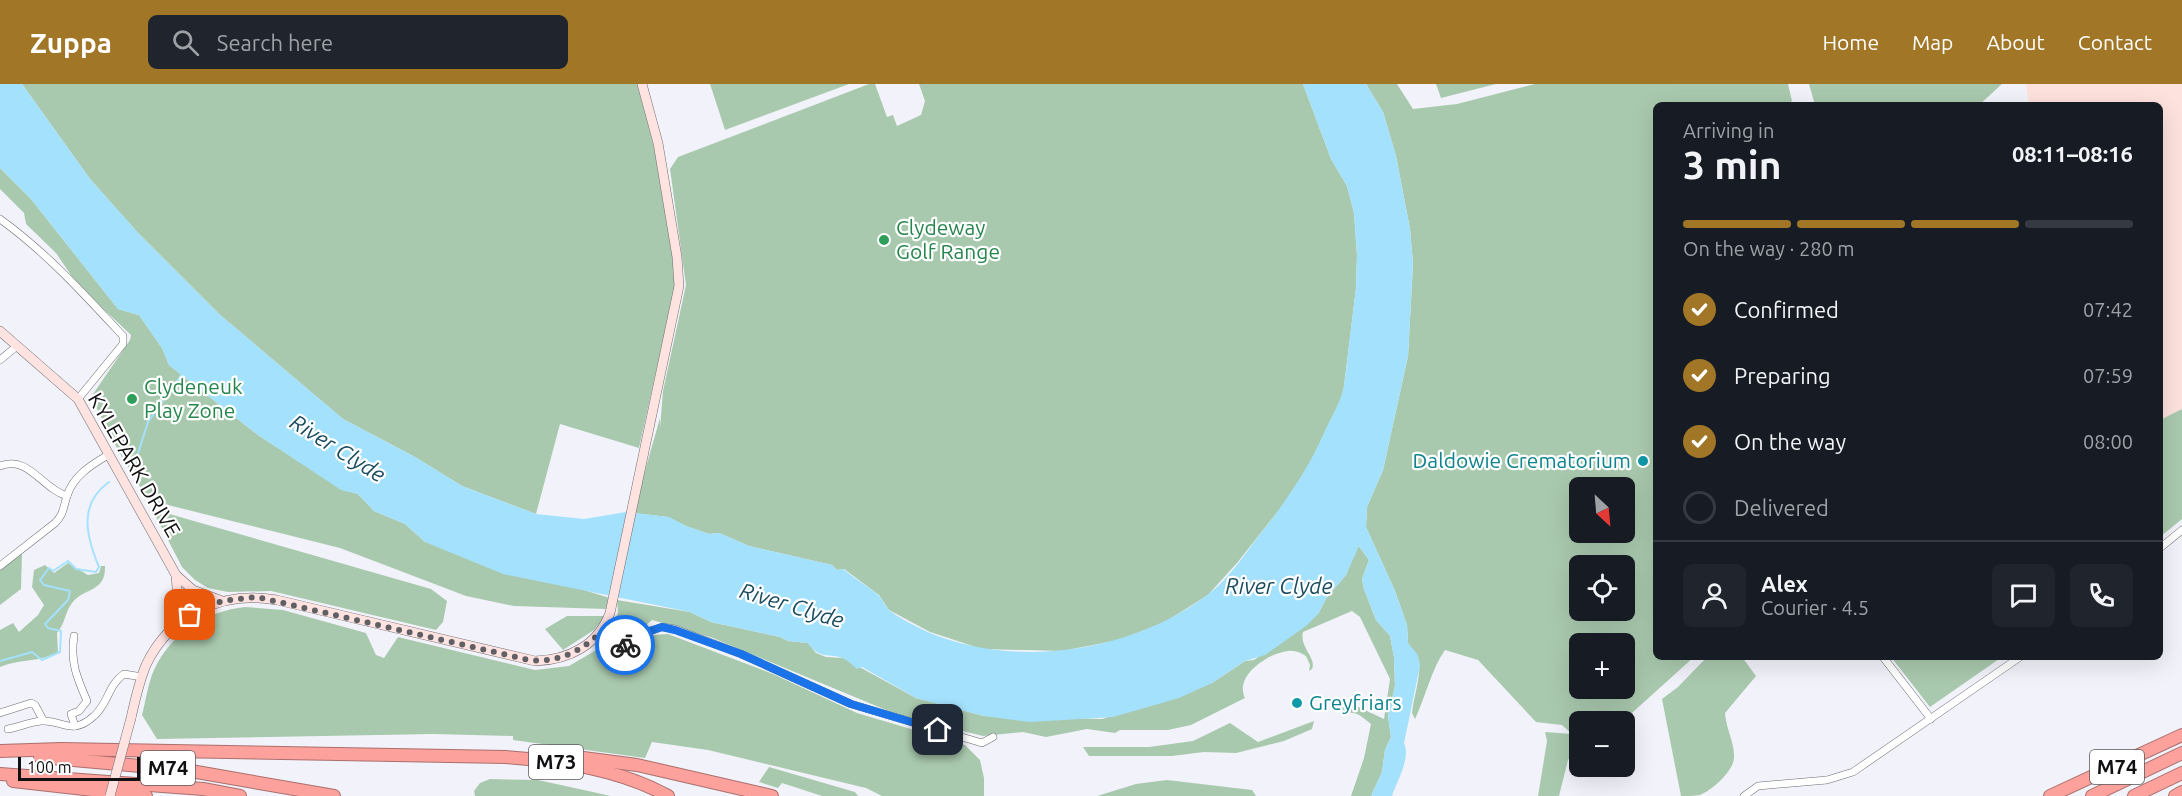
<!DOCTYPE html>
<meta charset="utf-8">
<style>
:root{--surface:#171b24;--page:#20242c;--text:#f1f3f6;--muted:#9ea1a6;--line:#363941;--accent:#a17626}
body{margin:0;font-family:Ubuntu,sans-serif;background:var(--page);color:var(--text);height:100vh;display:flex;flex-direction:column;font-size:22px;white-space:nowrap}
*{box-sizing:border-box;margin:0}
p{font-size:20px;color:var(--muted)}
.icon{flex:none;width:33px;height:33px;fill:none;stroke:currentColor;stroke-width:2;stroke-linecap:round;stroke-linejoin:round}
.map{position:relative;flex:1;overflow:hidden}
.panel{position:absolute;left:1653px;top:18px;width:510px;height:558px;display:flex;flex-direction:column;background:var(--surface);border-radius:9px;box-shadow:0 6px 24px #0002}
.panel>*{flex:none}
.needle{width:39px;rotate:154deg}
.tools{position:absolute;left:1569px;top:393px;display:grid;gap:12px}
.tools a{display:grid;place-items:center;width:66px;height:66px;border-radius:9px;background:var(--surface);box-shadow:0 6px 24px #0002;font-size:30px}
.scale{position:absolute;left:18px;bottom:15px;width:122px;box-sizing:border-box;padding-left:6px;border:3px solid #111114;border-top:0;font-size:16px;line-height:21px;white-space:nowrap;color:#111114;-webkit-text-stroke:4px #fff;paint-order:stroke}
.pin{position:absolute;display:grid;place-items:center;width:51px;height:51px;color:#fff;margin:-26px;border-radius:12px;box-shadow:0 3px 9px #0006}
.courier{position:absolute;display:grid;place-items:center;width:60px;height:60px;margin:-30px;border:4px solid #1a73e8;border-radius:50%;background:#fff;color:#222;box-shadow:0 2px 8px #0007}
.head em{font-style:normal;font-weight:700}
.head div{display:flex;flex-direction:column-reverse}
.head{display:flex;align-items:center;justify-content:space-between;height:102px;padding:0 30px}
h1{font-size:39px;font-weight:700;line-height:45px}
.bar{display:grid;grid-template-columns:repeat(4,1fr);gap:9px 6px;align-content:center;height:72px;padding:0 30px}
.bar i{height:8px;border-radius:4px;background:var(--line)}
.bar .current{background:var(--accent)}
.bar p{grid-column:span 4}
.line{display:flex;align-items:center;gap:15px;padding:0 30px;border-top:2px solid var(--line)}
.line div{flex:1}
.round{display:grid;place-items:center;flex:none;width:63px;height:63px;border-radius:9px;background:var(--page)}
ol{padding:0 30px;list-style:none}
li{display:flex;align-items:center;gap:18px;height:66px}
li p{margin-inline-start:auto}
li .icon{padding:6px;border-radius:50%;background:var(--accent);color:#fff;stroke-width:4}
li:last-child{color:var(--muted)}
li i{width:33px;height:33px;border:3px solid var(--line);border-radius:50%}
header{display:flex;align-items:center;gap:36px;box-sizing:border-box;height:84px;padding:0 30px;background:var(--accent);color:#fff}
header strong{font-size:28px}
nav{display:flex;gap:33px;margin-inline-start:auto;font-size:21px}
.search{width:420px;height:54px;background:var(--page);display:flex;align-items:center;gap:15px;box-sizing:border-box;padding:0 21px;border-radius:9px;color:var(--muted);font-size:22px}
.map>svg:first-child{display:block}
.industrial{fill:#fde2de}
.green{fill:#a9c9ae;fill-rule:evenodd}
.water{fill:#a4e1fd}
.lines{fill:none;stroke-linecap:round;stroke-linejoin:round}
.stream{stroke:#a4e1fd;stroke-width:2}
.street-casing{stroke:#6b6b71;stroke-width:8}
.secondary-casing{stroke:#6b6b71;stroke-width:10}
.highway-casing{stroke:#aa6f6c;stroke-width:14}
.street{stroke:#fff;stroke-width:7}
.secondary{stroke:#fee3e1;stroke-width:9}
.highway{stroke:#fca19c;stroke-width:12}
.secondary-bridge-casing{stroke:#6b6b71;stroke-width:10;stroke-linecap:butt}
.secondary-bridge{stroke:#fee3e1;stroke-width:9}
.done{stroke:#606064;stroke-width:6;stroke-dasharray:0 10.8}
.route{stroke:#1a73e8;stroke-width:8}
.leisure-dot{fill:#2e9e5b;stroke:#fff;stroke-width:2}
.culture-dot{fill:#0f9aa8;stroke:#fff;stroke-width:2}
.labels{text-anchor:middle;stroke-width:4.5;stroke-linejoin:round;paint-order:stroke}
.shield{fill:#fff;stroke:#58585a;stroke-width:1.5}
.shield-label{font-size:20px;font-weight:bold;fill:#111114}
.leisure-label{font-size:21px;fill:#27864d;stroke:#fff;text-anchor:start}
.culture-label{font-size:21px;fill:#0d838f;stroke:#fff;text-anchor:end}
.street-label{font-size:21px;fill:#111114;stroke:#fff}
.water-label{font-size:22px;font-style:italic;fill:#1b4c60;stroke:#fff}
</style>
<header>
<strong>Zuppa</strong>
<div class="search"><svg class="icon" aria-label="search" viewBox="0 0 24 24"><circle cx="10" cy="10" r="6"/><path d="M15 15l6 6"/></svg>Search here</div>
<nav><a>Home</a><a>Map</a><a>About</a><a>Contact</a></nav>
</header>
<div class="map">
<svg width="2182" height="712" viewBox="0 0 2182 712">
<rect width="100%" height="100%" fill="#f2f3fa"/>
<path class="industrial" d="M2026 0H2182V325L2160 336V21H2029Z"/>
<g class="green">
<path d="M22 0H638C655 62 672 138 675 202L639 364 560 340 536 430 462 402 415 373 343 335 219 230 139 150 90 95Z"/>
<path d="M710 0H849L725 46Z"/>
<path d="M869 0H875L887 33 893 31 897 42 921 31 925 17 919 0H1303L1331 75 1347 102 1354 129 1357 171 1356 204 1344 302 1340 321 1326 345 1313 375 1283 421 1237 479 1208 511 1165 538 1119 556 1062 567 982 565 930 548 889 526 879 511 844 485 837 486 832 481 749 462 719 449 709 450 686 442 668 433 633 429 660 334V344L663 307 686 201 670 85 678 73Z"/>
<path d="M1366 0H1397L1413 25 1457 20 1535 0H1788L1792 17 1786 21H1656V573H1694L1623 637 1580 638 1579 657 1573 651 1575 666 1568 676 1559 712H1538L1547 657 1545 648 1572 650 1562 641 1536 638 1478 576 1445 566C1431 586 1426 612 1415 635L1412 629C1414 611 1421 593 1419 576L1408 559 1407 541 1395 507 1366 443 1367 423 1383 386 1408 272 1413 180 1410 145 1396 72 1383 28ZM1580 404H1624V448H1580ZM1580 482H1624V526H1580ZM1580 560H1624V604H1580Z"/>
<path d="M1436 0H1496L1441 14Z"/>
<path d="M1809 0H2002L1979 21H1815Z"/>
<path d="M0 84 31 115 118 225 139 231 162 264 169 281 258 351 341 405 358 410 374 427 405 440 425 458 610 514 606 525 514 522 466 512 340 464 148 416 118 366 91 313 130 256 131 251 77 200 56 169 26 140 24 129 0 105Z"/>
<path d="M2182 325V435L2160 453V336Z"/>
<path d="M152 425 431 505 447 517 443 538 436 546 271 507 228 508 208 504 195 496 182 483Z"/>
<path d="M1358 461 1369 476 1362 495 1364 505 1376 536 1390 552 1394 573 1395 602 1388 632 1391 653 1385 666 1382 688 1371 712H1351L1364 674 1371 640C1361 632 1356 626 1344 630L1341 624 1352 620 1384 635 1390 595 1360 533 1352 527 1303 548C1299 563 1317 574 1312 585L1309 587 1310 581 1306 572C1301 569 1295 566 1288 567 1268 569 1234 592 1245 614L1191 641 1168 646H1120L1115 649 1087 645 1046 653 1023 648 983 652 898 631 713 554 652 536 627 557 613 554 610 544 618 529 617 516 690 528 711 538 780 553 788 557 808 559 816 569 826 573 843 574 916 614 984 632 1102 635 1212 599 1245 577 1254 576 1318 530 1327 513 1346 491Z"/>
<path d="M22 470 21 505 0 521V486Z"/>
<path d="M68 479 88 491 99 489 101 482H105C106 509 84 503 72 519 65 528 65 540 57 549L58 568C38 579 22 574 0 583V546L13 539 19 548 38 531 44 521 32 503 34 486 45 481 54 489Z"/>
<path d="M183 504 206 517 181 532 182 505Z"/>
<path d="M245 523 283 526 366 549 376 571 384 574 398 553 535 586 569 582 603 562 623 566 653 551 668 550 773 590 857 629 965 661 980 676 984 694V712H882L866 704 708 666 652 658 645 674 513 656V652L433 650 157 655 142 631C146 616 148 599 154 586 171 549 207 527 245 523Z"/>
<path d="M567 532H605L594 546 563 566 545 545Z"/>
<path d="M1707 573H1742L1756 592 1725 629C1726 645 1735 659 1734 674 1733 688 1712 706 1700 711 1694 712 1687 712 1681 712L1662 615 1678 603Z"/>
<path d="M1891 573H2002L1930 623Z"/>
<path d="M1314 637 1312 645 1284 657 1236 669 1204 668 1172 672H1089L1083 663H1149L1193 657 1230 639 1258 658Z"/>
<path d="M769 683 855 708 858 712H822L782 699 778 704 759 698Z"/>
<path d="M490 695 538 696 611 712H475L474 707 480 699Z"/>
<path d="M1167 696 1252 706 1256 712H1097L1136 700Z"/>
</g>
<path class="water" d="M0 0H22L90 95 139 150 219 230 343 335 415 373 462 402 536 430 584 435 626 428 669 433 686 442 709 450 719 449 749 462 832 481 837 486 843 485C854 494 866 501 876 509 882 514 885 522 890 527 901 535 917 543 930 549 1018 585 1130 568 1206 512 1231 494 1249 463 1268 440 1291 410 1310 381 1325 347 1332 331 1340 320 1344 302L1356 204 1357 171 1354 129 1347 102 1331 75 1303 0H1366L1383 28 1396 72 1410 145 1413 180 1408 272 1383 386 1367 423 1366 443 1395 507 1407 541 1408 559 1418 571 1420 582 1404 659C1411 674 1397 697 1392 712H1371L1382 688 1385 666 1391 653 1388 632 1395 602 1394 573 1390 552 1376 536 1364 505 1362 495 1369 476 1359 462 1346 491 1327 513 1318 530 1306 542 1265 571 1245 577 1212 599 1179 614 1113 633 1030 638 984 632 916 614 862 583 857 585C853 582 850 578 846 576 833 567 820 578 808 559L788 557 780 553 711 538 690 528 503 490 425 458 405 440 374 427 358 410 341 406 258 351 169 281 162 264 139 231 118 225 31 115 0 84Z"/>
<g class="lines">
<g class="stream">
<path d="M135 379 148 338 182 290"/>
<path d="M0 577 32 568 42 576 60 568 61 547 48 544 45 540 68 516 70 507 44 501 40 496 49 484 53 487 68 477 76 485 96 488 99 483C86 452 78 420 109 398"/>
</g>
<g class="street-casing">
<g id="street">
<path d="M0 135C46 168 85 211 123 252V260L78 315"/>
<path d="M0 276 17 262"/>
<path d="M0 382C29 371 41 404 67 412"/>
<path d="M2160 464 2182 446"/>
<path d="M0 482 55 439C64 430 63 424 67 412 73 392 91 381 108 371"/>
<path d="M600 549 624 561 650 547 662 543 675 545 741 570 851 620 982 659 993 653"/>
<path d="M74 552C70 578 77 594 87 617L79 627 71 630 75 642"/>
<path d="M1883 573 1931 635"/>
<path d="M0 629 31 619 35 621 43 636"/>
<path d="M8 645C19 643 30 638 41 637 62 635 71 653 94 632 108 620 108 601 124 590L142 593"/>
<path d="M1744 712 1758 702 1827 696 1853 688 2020 573"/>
</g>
</g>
<g class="secondary-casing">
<g id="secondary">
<path d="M0 247 78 315 176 491 193 506 222 517"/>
<path d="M172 544 178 517 176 491"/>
<path d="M131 634C135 616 139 598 146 581 170 530 223 506 277 516L535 577C569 576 598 561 610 529L679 202 677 173 658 59 642 0"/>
</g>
</g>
<g class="highway-casing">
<g id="highway">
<path d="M0 667 61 665 506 673C561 677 619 685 668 712"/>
<path d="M568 672 637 681 772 712"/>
<path d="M40 673 185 686 334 712"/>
<path d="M0 690 203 705 240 712"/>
<path d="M13 697 146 712"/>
<path d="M2050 712 2182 651"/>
<path d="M2092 712 2182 669"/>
<path d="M2134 712 2182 689"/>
<path d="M2175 712 2182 708"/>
</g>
</g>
<use href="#street" class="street"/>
<use href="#secondary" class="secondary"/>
<use href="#highway" class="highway"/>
<g class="secondary-bridge-casing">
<path id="secondary-bridge" d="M110 712 131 634"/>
</g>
<use href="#secondary-bridge" class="secondary-bridge"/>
</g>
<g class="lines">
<path class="done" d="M190 531 222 517 257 513 529 576C557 579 580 568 600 549L619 560 625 561"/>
<path class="route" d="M625 561 650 547 662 543 675 546 741 570 851 620 938 646"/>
</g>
<g class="leisure-dot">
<circle cx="884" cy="156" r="6"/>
<circle cx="132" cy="315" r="6"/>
</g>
<g class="culture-dot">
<circle cx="1643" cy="377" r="6"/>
<circle cx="1297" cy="619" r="6"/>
</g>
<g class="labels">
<g class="shield">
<rect x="529" y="661" width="54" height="34" rx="4.5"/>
<rect x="2090" y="666" width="54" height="34" rx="4.5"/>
<rect x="141" y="667" width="54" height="34" rx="4.5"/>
</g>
<g class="shield-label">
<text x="556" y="685">M73</text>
<text x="2117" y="690">M74</text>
<text x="168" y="691">M74</text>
</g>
<g class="leisure-label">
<text x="896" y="151">Clydeway<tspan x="896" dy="24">Golf Range</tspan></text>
<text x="144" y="310">Clydeneuk<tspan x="144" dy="24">Play Zone</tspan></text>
</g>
<g class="culture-label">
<text x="1631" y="384">Daldowie Crematorium</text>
<text x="1309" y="626" text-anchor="start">Greyfriars</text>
</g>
<g class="street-label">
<text transform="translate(134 381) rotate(60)" y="7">KYLEPARK DRIVE</text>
</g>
<g class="water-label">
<text transform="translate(338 364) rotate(32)" y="8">River Clyde</text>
<text x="1279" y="510">River Clyde</text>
<text transform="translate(792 521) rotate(17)" y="8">River Clyde</text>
</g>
</g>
</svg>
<div class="tools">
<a><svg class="needle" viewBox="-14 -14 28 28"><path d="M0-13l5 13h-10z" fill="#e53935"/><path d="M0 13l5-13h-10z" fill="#9ea1a6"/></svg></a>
<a><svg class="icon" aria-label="locate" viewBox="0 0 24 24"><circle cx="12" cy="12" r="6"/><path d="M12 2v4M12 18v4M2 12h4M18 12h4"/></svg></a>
<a>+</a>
<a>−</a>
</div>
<div class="scale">100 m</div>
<div class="pin" style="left:190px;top:531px;background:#ea580c"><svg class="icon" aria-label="bag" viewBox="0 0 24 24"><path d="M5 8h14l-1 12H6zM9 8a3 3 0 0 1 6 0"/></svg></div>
<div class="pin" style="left:938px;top:646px;background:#1f2937"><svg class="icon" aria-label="home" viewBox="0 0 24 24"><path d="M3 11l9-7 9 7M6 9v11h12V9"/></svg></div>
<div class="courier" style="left:625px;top:561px"><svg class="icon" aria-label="bike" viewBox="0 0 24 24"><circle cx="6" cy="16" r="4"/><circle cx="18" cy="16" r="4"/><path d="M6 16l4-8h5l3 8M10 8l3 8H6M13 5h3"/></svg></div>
<section class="panel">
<div class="head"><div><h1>3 min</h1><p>Arriving in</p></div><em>08:11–08:16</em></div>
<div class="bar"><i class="current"></i><i class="current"></i><i class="current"></i><i></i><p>On the way · 280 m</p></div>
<ol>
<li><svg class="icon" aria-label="check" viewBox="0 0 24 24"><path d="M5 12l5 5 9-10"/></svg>Confirmed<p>07:42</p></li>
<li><svg class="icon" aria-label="check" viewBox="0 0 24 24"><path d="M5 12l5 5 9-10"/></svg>Preparing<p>07:59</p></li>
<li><svg class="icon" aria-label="check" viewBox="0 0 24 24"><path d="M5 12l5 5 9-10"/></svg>On the way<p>08:00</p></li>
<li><i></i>Delivered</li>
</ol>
<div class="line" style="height:108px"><a class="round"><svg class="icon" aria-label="person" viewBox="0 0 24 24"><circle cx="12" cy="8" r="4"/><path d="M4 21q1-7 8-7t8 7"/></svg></a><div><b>Alex</b><p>Courier · 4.5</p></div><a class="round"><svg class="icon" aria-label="chat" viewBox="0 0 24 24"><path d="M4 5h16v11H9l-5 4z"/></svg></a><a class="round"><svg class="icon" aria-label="phone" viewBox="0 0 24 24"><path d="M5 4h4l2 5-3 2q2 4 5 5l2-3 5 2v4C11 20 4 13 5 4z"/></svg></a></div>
</section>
</div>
